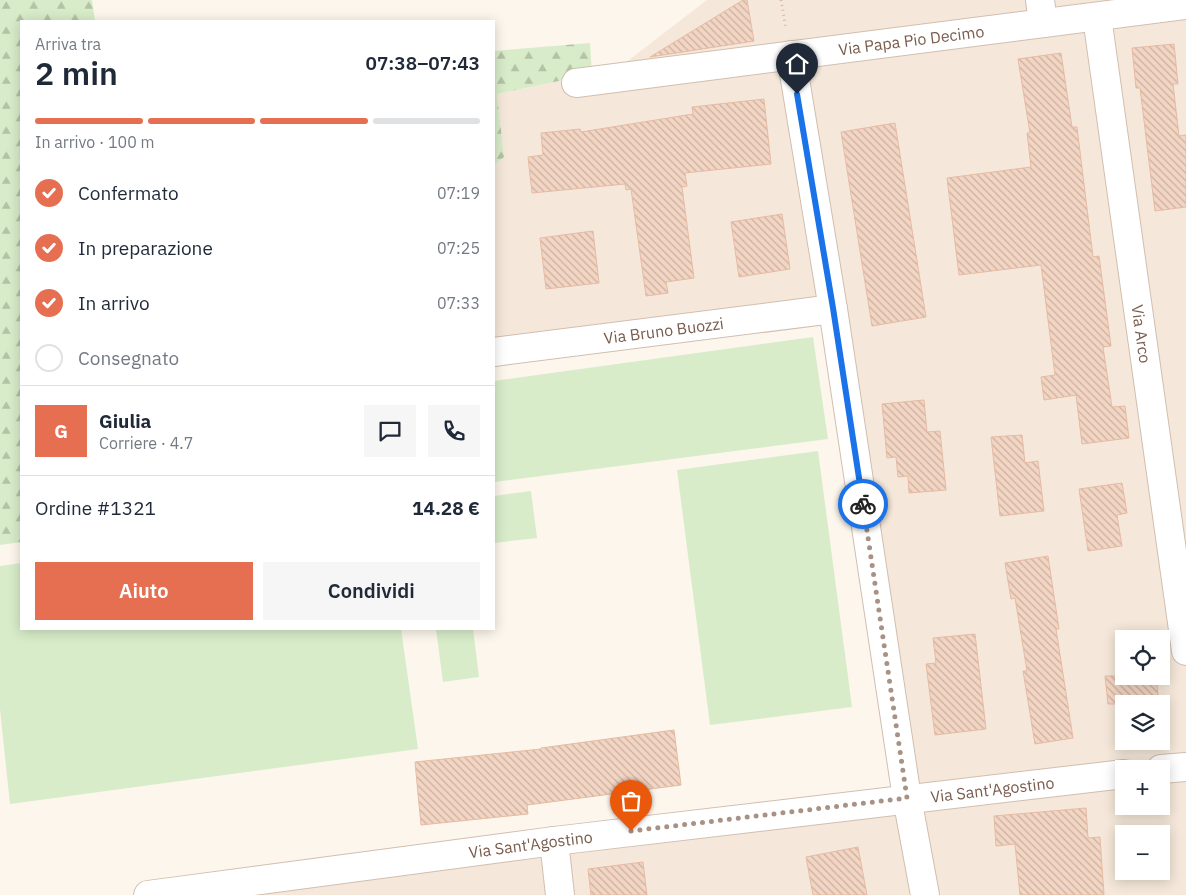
<!DOCTYPE html>
<html lang="it">
<meta charset="utf-8">
<style>
:root{--surface:#fff;--page:#f6f6f7;--text:#1f2937;--muted:#747a83;--line:#e0e1e3;--accent:#e76f51}
body{margin:0;font-family:"IBM Plex Sans",sans-serif;background:var(--page);color:var(--text);height:100vh;display:flex;flex-direction:column;font-size:19px;white-space:nowrap}
*{box-sizing:border-box;margin:0}
p{font-size:16px;color:var(--muted)}
.icon{flex:none;width:28px;height:28px;fill:none;stroke:currentColor;stroke-width:2;stroke-linecap:round;stroke-linejoin:round}
.map{position:relative;flex:1;overflow:hidden}
.sheet{position:absolute;left:20px;top:20px;width:475px;height:610px;display:flex;flex-direction:column;background:var(--surface);border-radius:0px;box-shadow:0 2px 12px #0003}
.sheet>*{flex:none}
.controls{position:absolute;left:1115px;top:630px;display:grid;gap:10px}
.controls a{display:grid;place-items:center;width:55px;height:55px;border-radius:0px;background:var(--surface);box-shadow:0 2px 12px #0003;font-size:25px}
.pin{position:absolute;display:grid;place-items:center;width:42px;height:42px;color:#fff;margin:-51px -21px;border-radius:50% 50% 50% 0;rotate:-45deg;box-shadow:0 0 5px #0007}
.pin .icon{rotate:45deg}
.courier{position:absolute;display:grid;place-items:center;width:50px;height:50px;margin:-25px;border:4px solid #1a73e8;border-radius:50%;background:#fff;color:#222;box-shadow:0 1px 6px #0007}
.head em{font-style:normal;font-weight:600}
.head div{display:flex;flex-direction:column-reverse}
.head{display:flex;align-items:center;justify-content:space-between;height:85px;padding:0 15px}
h1{font-size:32px;font-weight:600;line-height:38px}
.bar{display:grid;grid-template-columns:repeat(4,1fr);gap:8px 5px;align-content:center;height:60px;padding:0 15px}
.bar i{height:6px;border-radius:4px;background:var(--line)}
.bar .active{background:var(--accent)}
.bar p{grid-column:span 4}
.line{display:flex;align-items:center;gap:12px;padding:0 15px;border-top:1px solid var(--line)}
.line div{flex:1}
.round{display:grid;place-items:center;flex:none;width:52px;height:52px;border-radius:0px;background:var(--page)}
ol{padding:0 15px;list-style:none}
li{display:flex;align-items:center;gap:15px;height:55px}
li p{margin-inline-start:auto}
li .icon{padding:5px;border-radius:50%;background:var(--accent);color:#fff;stroke-width:4}
li:last-child{color:var(--muted)}
li i{width:28px;height:28px;border:2px solid var(--line);border-radius:50%}
.action{display:flex;gap:10px;margin-top:auto;padding:10px 15px}
.action a{flex:1;height:58px;border-radius:0px;background:var(--accent);color:#fff;font-size:20px;font-weight:600;line-height:58px;text-align:center}
.action a+a{background:var(--page);color:var(--text)}
.map>svg:first-child{display:block}
.residential{fill:#f5e8da;fill-rule:evenodd}
.grass{fill:#d8ecc9}
.forest{fill:url(#forest-firs)}
.building{fill:url(#building-back-hatch);stroke:#e6bba3}
.lines{fill:none;stroke-linecap:round;stroke-linejoin:round}
.minor-casing{stroke:#d1beb0;stroke-width:30}
.path{stroke:#d9b8a5;stroke-width:3;stroke-dasharray:1 4;stroke-linecap:butt}
.minor{stroke:#fff;stroke-width:28}
.done{stroke:#a89285;stroke-width:5;stroke-dasharray:0 9}
.route{stroke:#1a73e8;stroke-width:6}
.labels{text-anchor:middle;stroke-width:4.5;stroke-linejoin:round;paint-order:stroke}
.street-label{font-size:16px;fill:#7a5c4d;stroke:#fffaf3}
</style>
<div class="map">
<svg width="1186" height="895" viewBox="0 0 1186 895">
<defs>
<pattern id="forest-firs" width="22" height="20" patternUnits="userSpaceOnUse" patternTransform="scale(1.25)"><rect width="22" height="20" fill="#d8ecc9"/><path d="M5 1l3.5 6h-7zM16 11l3.5 6h-7z" fill="#b4c2a5"/></pattern>
<pattern id="building-back-hatch" width="6" height="6" patternUnits="userSpaceOnUse" patternTransform="scale(1.25)"><rect width="6" height="6" fill="#f3d5c3"/><path d="M-1 5l2 2M0 0l6 6M5-1l2 2" fill="none" stroke="#cab0a1"/></pattern>
</defs>
<rect width="100%" height="100%" fill="#fdf6ec"/>
<path class="residential" d="M707 0H1186V895H180L913 808 840 304 494 348V165L504 157 497 94 592 74 612 73ZM1124 639H1161V676H1124ZM1124 704H1161V741H1124ZM1124 769H1161V806H1124ZM1124 834H1161V871H1124Z"/>
<g class="grass">
<path d="M813 337 828 439 494 482V381Z"/>
<path d="M818 451 852 707 710 725 677 470Z"/>
<path d="M531 491 537 538 494 543V496Z"/>
<path d="M21 563V629H401L418 749 10 804 0 709V566Z"/>
<path d="M436 629H473L479 677 443 682Z"/>
</g>
<g class="forest">
<path d="M0 0H92L95 21H21V542L0 545Z"/>
<path d="M590 43 592 74 497 94 504 157 494 165V51Z"/>
</g>
<g class="building">
<path d="M743 0H747L754 41 650 57Z"/>
<path d="M1174 44 1178 84H1173L1179 136 1186 135V207L1155 211 1140 88H1136L1132 48Z"/>
<path d="M1061 53 1072 127H1077L1093 257 1099 256 1111 346 1103 347 1112 407 1125 406 1129 438 1082 444 1076 395 1044 400 1041 377 1055 375 1041 265 959 275 947 178 1031 167 1027 133H1030L1018 59Z"/>
<path d="M764 99 771 164 685 173 687 186 682 187 694 278 666 282 668 293 646 296 631 189 626 190 625 184 532 193 528 157 543 155 541 133 580 129 581 132 693 114 692 107Z"/>
<path d="M895 123 926 317 872 326 841 132Z"/>
<path d="M782 214 790 269 739 277 731 222Z"/>
<path d="M593 231 599 283 546 289 540 238Z"/>
<path d="M924 400 927 432 940 431 946 490 909 493 908 476 898 477 896 457 887 458 882 404Z"/>
<path d="M1022 435 1025 463 1038 461 1044 511 1000 516 991 437Z"/>
<path d="M1122 483 1127 513 1117 515 1122 546 1088 551 1079 489Z"/>
<path d="M1048 556 1059 629H1056L1073 738 1035 744 1023 671H1027L1015 598 1011 599 1005 563Z"/>
<path d="M975 634 986 729 935 735 926 664 936 663 933 638Z"/>
<path d="M1105 676H1156L1159 704H1108Z"/>
<path d="M674 730 681 785 527 805 528 814 421 825 415 762 541 749V748Z"/>
<path d="M1086 808 1088 838 1100 837 1104 895H1020L1015 844 996 846 994 816Z"/>
<path d="M858 847 867 895H813L806 857Z"/>
<path d="M643 862 647 895H591L588 869Z"/>
</g>
<g class="lines">
<g class="minor-casing">
<g id="minor">
<path d="M1040 0 1043 23"/>
<path id="s1" d="M1097 17 1186 651"/>
<path d="M791 55 833 309 907 798 925 895"/>
<path id="s2" d="M576 83 1186 5"/>
<path id="s3" d="M494 352 833 309"/>
<path d="M1161 769 1186 767"/>
<path d="M554 841 560 895"/>
<path id="s4" d="M148 895 554 841 1124 774"/>
</g>
</g>
<path class="path" d="M781 0 786 29"/>
<use href="#minor" class="minor"/>
</g>
<g class="lines">
<path class="done" d="M631 831 907 798 863 504"/>
<path class="route" d="M797 94 833 308 863 504"/>
</g>
<g class="labels">
<g class="street-label">
<text dy="6" stroke="none"><textPath href="#s2" startOffset="338">Via Papa Pio Decimo</textPath></text>
<text dy="6" stroke="none"><textPath href="#s3" startOffset="171">Via Bruno Buozzi</textPath></text>
<text dy="6" stroke="none"><textPath href="#s1" startOffset="320">Via Arco</textPath></text>
<text dy="6" stroke="none"><textPath href="#s4" startOffset="851">Via Sant'Agostino</textPath></text>
<text dy="6" stroke="none"><textPath href="#s4" startOffset="386">Via Sant'Agostino</textPath></text>
</g>
</g>
</svg>
<div class="controls">
<a><svg class="icon" aria-label="locate" viewBox="0 0 24 24"><circle cx="12" cy="12" r="6"/><path d="M12 2v4M12 18v4M2 12h4M18 12h4"/></svg></a>
<a><svg class="icon" aria-label="layers" viewBox="0 0 24 24"><path d="M12 4l9 5-9 5-9-5zM3 14l9 5 9-5"/></svg></a>
<a>+</a>
<a>−</a>
</div>
<div class="pin" style="left:631px;top:831px;background:#ea580c"><svg class="icon" aria-label="bag" viewBox="0 0 24 24"><path d="M5 8h14l-1 12H6zM9 8a3 3 0 0 1 6 0"/></svg></div>
<div class="pin" style="left:797px;top:94px;background:#1f2937"><svg class="icon" aria-label="home" viewBox="0 0 24 24"><path d="M3 11l9-7 9 7M6 9v11h12V9"/></svg></div>
<div class="courier" style="left:863px;top:504px"><svg class="icon" aria-label="bike" viewBox="0 0 24 24"><circle cx="6" cy="16" r="4"/><circle cx="18" cy="16" r="4"/><path d="M6 16l4-8h5l3 8M10 8l3 8H6M13 5h3"/></svg></div>
<section class="sheet">
<div class="head"><div><h1>2 min</h1><p>Arriva tra</p></div><em>07:38–07:43</em></div>
<div class="bar"><i class="active"></i><i class="active"></i><i class="active"></i><i></i><p>In arrivo · 100 m</p></div>
<ol>
<li><svg class="icon" aria-label="check" viewBox="0 0 24 24"><path d="M5 12l5 5 9-10"/></svg>Confermato<p>07:19</p></li>
<li><svg class="icon" aria-label="check" viewBox="0 0 24 24"><path d="M5 12l5 5 9-10"/></svg>In preparazione<p>07:25</p></li>
<li><svg class="icon" aria-label="check" viewBox="0 0 24 24"><path d="M5 12l5 5 9-10"/></svg>In arrivo<p>07:33</p></li>
<li><i></i>Consegnato</li>
</ol>
<div class="line" style="height:90px"><b class="round" style="background:var(--accent);color:#fff">G</b><div><b>Giulia</b><p>Corriere · 4.7</p></div><a class="round"><svg class="icon" aria-label="chat" viewBox="0 0 24 24"><path d="M4 5h16v11H9l-5 4z"/></svg></a><a class="round"><svg class="icon" aria-label="phone" viewBox="0 0 24 24"><path d="M5 4h4l2 5-3 2q2 4 5 5l2-3 5 2v4C11 20 4 13 5 4z"/></svg></a></div>
<div class="line" style="height:65px"><div>Ordine #1321</div><b>14.28 €</b></div>
<div class="action"><a>Aiuto</a><a>Condividi</a></div>
</section>
</div>
